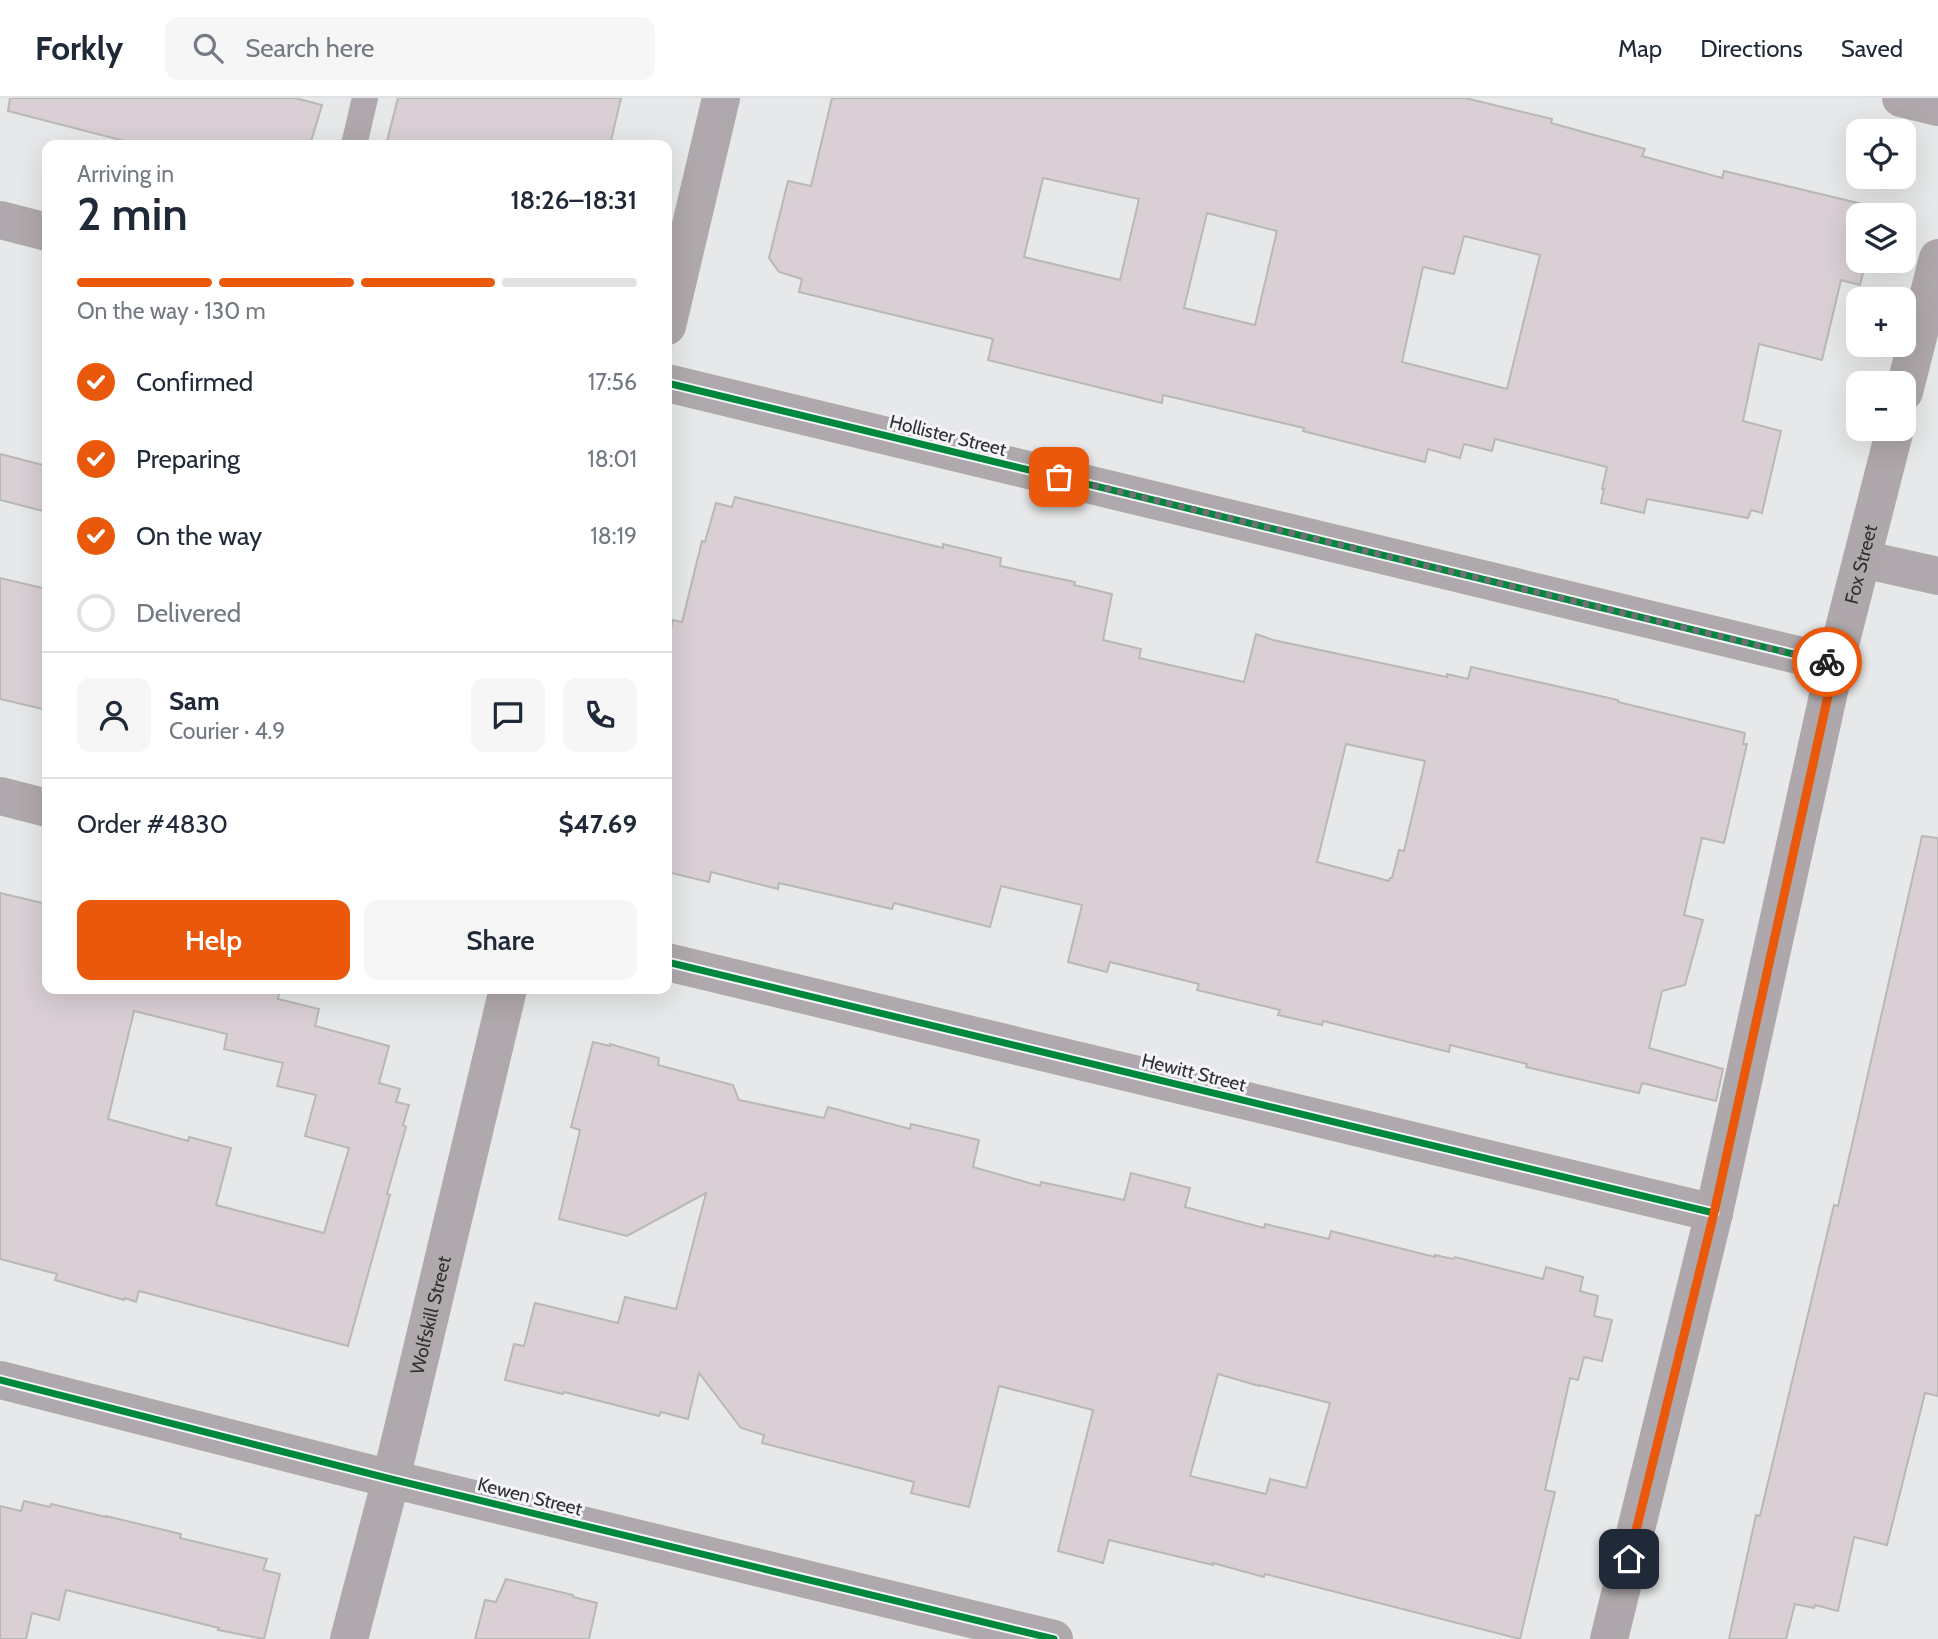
<!DOCTYPE html>
<meta charset="utf-8">
<style>
:root{--surface:#fff;--page:#f6f6f7;--text:#1f2937;--muted:#747a83;--line:#e0e1e3;--accent:#ea580c}
body{margin:0;font-family:Cabin,sans-serif;background:var(--page);color:var(--text);height:100vh;display:flex;flex-direction:column;font-size:26px;white-space:nowrap}
*{box-sizing:border-box;margin:0}
p{font-size:23px;color:var(--muted)}
.icon{flex:none;width:38px;height:38px;fill:none;stroke:currentColor;stroke-width:2;stroke-linecap:round;stroke-linejoin:round}
.map{position:relative;flex:1;overflow:hidden}
.details{position:absolute;left:42px;top:42px;width:630px;height:854px;display:flex;flex-direction:column;background:var(--surface);border-radius:14px;box-shadow:0 7px 28px #0002}
.details>*{flex:none}
.buttons{position:absolute;left:1846px;top:21px;display:grid;gap:14px}
.buttons a{display:grid;place-items:center;width:70px;height:70px;border-radius:14px;background:var(--surface);box-shadow:0 7px 28px #0002;font-size:35px}
.pin{position:absolute;display:grid;place-items:center;width:60px;height:60px;color:#fff;margin:-30px;border-radius:14px;box-shadow:0 4px 10px #0006}
.courier{position:absolute;display:grid;place-items:center;width:70px;height:70px;margin:-35px;border:5px solid #ea580c;border-radius:50%;background:#fff;color:#222;box-shadow:0 2px 9px #0007}
.head em{font-style:normal;font-weight:600}
.head div{display:flex;flex-direction:column-reverse}
.head{display:flex;align-items:center;justify-content:space-between;height:119px;padding:0 35px}
h1{font-size:46px;font-weight:600;line-height:52px}
.bar{display:grid;grid-template-columns:repeat(4,1fr);gap:10px 7px;align-content:center;height:84px;padding:0 35px}
.bar i{height:9px;border-radius:5px;background:var(--line)}
.bar .active{background:var(--accent)}
.bar p{grid-column:span 4}
.line{display:flex;align-items:center;gap:18px;padding:0 35px;border-top:2px solid var(--line)}
.line div{flex:1}
.round{display:grid;place-items:center;flex:none;width:74px;height:74px;border-radius:14px;background:var(--page)}
ol{padding:0 35px;list-style:none}
li{display:flex;align-items:center;gap:21px;height:77px}
li p{margin-inline-start:auto}
li .icon{padding:7px;border-radius:50%;background:var(--accent);color:#fff;stroke-width:4}
li:last-child{color:var(--muted)}
li i{width:38px;height:38px;border:4px solid var(--line);border-radius:50%}
.cta{display:flex;gap:14px;margin-top:auto;padding:14px 35px}
.cta a{flex:1;height:80px;border-radius:14px;background:var(--accent);color:#fff;font-size:28px;font-weight:600;line-height:80px;text-align:center}
.cta a+a{background:var(--page);color:var(--text)}
header{display:flex;align-items:center;gap:42px;box-sizing:border-box;height:98px;padding:0 35px;background:var(--surface);border-bottom:2px solid var(--line)}
header strong{font-size:33px}
nav{display:flex;gap:38px;margin-inline-start:auto;font-size:24px}
.search{width:490px;height:63px;background:var(--page);display:flex;align-items:center;gap:18px;box-sizing:border-box;padding:0 24px;border-radius:14px;color:var(--muted);font-size:26px}
.map>svg:first-child{display:block}
.building{fill:#d9cfd5;stroke:#b8b8b9;stroke-width:2;fill-rule:evenodd}
.lines{fill:none;stroke-linecap:round;stroke-linejoin:round}
.lane{stroke:#afa8ac;stroke-width:26}
.street{stroke:#afa8ac;stroke-width:38}
.secondary{stroke:#aea7ab;stroke-width:38}
.cycleway-casing{stroke:#f4f5f8;stroke-width:11}
.cycleway{stroke:#00873e;stroke-width:7}
.done{stroke:#6f7071;stroke-width:7;stroke-dasharray:0 12.6}
.route{stroke:#ea580c;stroke-width:9}
.labels{text-anchor:middle;stroke-width:6;stroke-linejoin:round;paint-order:stroke}
.street-label{font-size:19px;fill:#2f3030;stroke:#f4f5f8}
</style>
<header>
<strong>Forkly</strong>
<div class="search"><svg class="icon" aria-label="search" viewBox="0 0 24 24"><circle cx="10" cy="10" r="6"/><path d="M15 15l6 6"/></svg>Search here</div>
<nav><a>Map</a><a>Directions</a><a>Saved</a></nav>
</header>
<div class="map">
<svg width="1938" height="1541" viewBox="0 0 1938 1541">
<rect width="100%" height="100%" fill="#e7e8e9"/>
<g class="building">
<path d="M10 0H295L322 7 310 47H140L8 13Z"/>
<path d="M398 0H621L610 47H386Z"/>
<path d="M832 0H1465L1552 21 1551 25 1645 51 1642 58 1722 80 1724 73 1879 110 1877 117H1858V163H1866L1860 187 1841 182 1822 262 1759 246 1743 323 1781 333 1762 415 1751 412 1748 420 1647 401 1644 415 1601 405 1604 391H1602L1607 369 1495 341 1492 353 1464 346 1460 360 1428 351 1425 364 1303 333 1304 330 1163 297 1162 305 988 262 993 241 799 194 802 181 779 174 769 160 788 83 811 88ZM1043 80 1139 101 1120 182 1024 159ZM1207 115 1277 133 1255 227 1184 210ZM1464 138 1540 157 1507 291 1402 264 1423 169 1454 176Z"/>
<path d="M0 356 47 368V414L0 402Z"/>
<path d="M735 399 943 450V446L1001 460 1000 468 1075 484 1074 487 1112 496 1103 542 1141 551 1139 560 1244 584 1256 536 1273 542 1447 579V576L1468 581 1471 569 1618 602V604L1745 635 1743 646H1747L1724 745 1702 740 1684 817 1703 822 1685 887 1662 893 1649 950 1723 971 1716 1003 1642 985 1639 995 1526 969 1527 966 1450 947 1449 954 1323 923 1322 927 1278 917 1280 912 1197 892 1199 886 1110 864 1107 874 1068 864 1082 807 1001 788 990 829 894 805 892 811 779 785 778 791 711 774 709 784 667 774V546L673 522 682 524 702 443 705 444 716 405 732 409ZM1346 646 1425 663 1404 753 1399 752 1392 780H1390L1389 783 1317 764Z"/>
<path d="M0 480 47 491V612L0 601Z"/>
<path d="M1922 738 1938 740V1298L1925 1295 1887 1447 1854 1439 1838 1513 1815 1507 1814 1510 1795 1506 1786 1541H1729L1756 1417 1760 1418 1834 1107 1838 1108Z"/>
<path d="M0 795 47 806V891H280L278 901 319 911 315 928 389 948 379 985 400 991 396 1004 409 1007 403 1027 406 1029 387 1096 390 1097 348 1248 139 1193 136 1204 125 1200 124 1202 55 1182 57 1176 0 1161ZM134 913 227 936 224 951 283 965 277 988 316 997 305 1038 349 1050 324 1135 216 1107 231 1050 189 1039 188 1043 108 1021Z"/>
<path d="M593 944 610 948V946L659 960 658 967 733 987 739 1002 824 1020 828 1009 910 1031 911 1026 979 1042 973 1069 1040 1088 1041 1084 1124 1102 1131 1075 1190 1090 1185 1109 1264 1130 1265 1126 1329 1141 1331 1133 1435 1159V1157L1453 1161 1455 1159 1543 1181 1546 1169 1583 1179 1580 1193 1598 1198 1594 1218 1612 1222 1602 1263 1584 1259 1578 1282 1570 1280 1545 1392 1555 1394 1520 1541 1265 1476 1264 1479 1213 1465V1467L1109 1442 1103 1465 1058 1453 1093 1312 999 1288 969 1409 911 1395 914 1384 762 1345 764 1337 741 1330 699 1275 688 1321 661 1314 659 1318 564 1294 563 1296 505 1282 514 1246 524 1248 535 1205 618 1225 625 1199 676 1211 706 1095 627 1138 559 1121 580 1032 571 1029ZM1218 1276 1259 1288V1287L1330 1305 1306 1390 1270 1381 1266 1396 1190 1378Z"/>
<path d="M24 1403 50 1409 51 1406 106 1419V1418L181 1436 180 1440 267 1461 263 1472 280 1476 264 1541 218 1532 219 1530 66 1492 59 1522 32 1515 26 1541H0V1408L21 1413Z"/>
<path d="M506 1481 573 1497V1499L597 1505 589 1541H475L485 1502 496 1504Z"/>
</g>
<g class="lines">
<path class="lane" d="M354 47 365 0"/>
<g class="street">
<path d="M1901 0 1938 9"/>
<path d="M0 122 47 134"/>
<path d="M667 228 721 0"/>
<path d="M667 285 1835 566"/>
<path d="M1862 461 1938 478"/>
<path d="M0 698 47 710"/>
<path d="M667 864 1714 1115"/>
<path d="M0 1282 391 1381 1054 1541"/>
<path id="s1" d="M349 1541 391 1381 508 891"/>
</g>
<g class="secondary">
<path d="M1904 294 1938 160"/>
<path id="s2" d="M1609 1541 1714 1115 1835 566 1895 331"/>
</g>
<g class="cycleway-casing">
<g id="cycleway">
<path d="M667 285 1835 566"/>
<path d="M667 864 1714 1115"/>
<path d="M0 1282 391 1381 1054 1541"/>
</g>
</g>
<use href="#cycleway" class="cycleway"/>
</g>
<g class="lines">
<path class="done" d="M1059 379 1827 564"/>
<path class="route" d="M1629 1461 1714 1115 1835 566 1827 564"/>
</g>
<g class="labels">
<g class="street-label">
<text transform="translate(948 337) rotate(14)" y="7">Hollister Street</text>
<text dy="7" stroke="none"><textPath href="#s2" startOffset="1104">Fox Street</textPath></text>
<text transform="translate(1194 974) rotate(14)" y="7">Hewitt Street</text>
<text dy="7" stroke="none"><textPath href="#s1" startOffset="334">Wolfskill Street</textPath></text>
<text transform="translate(530 1398) rotate(14)" y="7">Kewen Street</text>
</g>
</g>
</svg>
<div class="buttons">
<a><svg class="icon" aria-label="locate" viewBox="0 0 24 24"><circle cx="12" cy="12" r="6"/><path d="M12 2v4M12 18v4M2 12h4M18 12h4"/></svg></a>
<a><svg class="icon" aria-label="layers" viewBox="0 0 24 24"><path d="M12 4l9 5-9 5-9-5zM3 14l9 5 9-5"/></svg></a>
<a>+</a>
<a>−</a>
</div>
<div class="pin" style="left:1059px;top:379px;background:#ea580c"><svg class="icon" aria-label="bag" viewBox="0 0 24 24"><path d="M5 8h14l-1 12H6zM9 8a3 3 0 0 1 6 0"/></svg></div>
<div class="pin" style="left:1629px;top:1461px;background:#1f2937"><svg class="icon" aria-label="home" viewBox="0 0 24 24"><path d="M3 11l9-7 9 7M6 9v11h12V9"/></svg></div>
<div class="courier" style="left:1827px;top:564px"><svg class="icon" aria-label="bike" viewBox="0 0 24 24"><circle cx="6" cy="16" r="4"/><circle cx="18" cy="16" r="4"/><path d="M6 16l4-8h5l3 8M10 8l3 8H6M13 5h3"/></svg></div>
<section class="details">
<div class="head"><div><h1>2 min</h1><p>Arriving in</p></div><em>18:26–18:31</em></div>
<div class="bar"><i class="active"></i><i class="active"></i><i class="active"></i><i></i><p>On the way · 130 m</p></div>
<ol>
<li><svg class="icon" aria-label="check" viewBox="0 0 24 24"><path d="M5 12l5 5 9-10"/></svg>Confirmed<p>17:56</p></li>
<li><svg class="icon" aria-label="check" viewBox="0 0 24 24"><path d="M5 12l5 5 9-10"/></svg>Preparing<p>18:01</p></li>
<li><svg class="icon" aria-label="check" viewBox="0 0 24 24"><path d="M5 12l5 5 9-10"/></svg>On the way<p>18:19</p></li>
<li><i></i>Delivered</li>
</ol>
<div class="line" style="height:126px"><a class="round"><svg class="icon" aria-label="person" viewBox="0 0 24 24"><circle cx="12" cy="8" r="4"/><path d="M4 21q1-7 8-7t8 7"/></svg></a><div><b>Sam</b><p>Courier · 4.9</p></div><a class="round"><svg class="icon" aria-label="chat" viewBox="0 0 24 24"><path d="M4 5h16v11H9l-5 4z"/></svg></a><a class="round"><svg class="icon" aria-label="phone" viewBox="0 0 24 24"><path d="M5 4h4l2 5-3 2q2 4 5 5l2-3 5 2v4C11 20 4 13 5 4z"/></svg></a></div>
<div class="line" style="height:91px"><div>Order #4830</div><b>$47.69</b></div>
<div class="cta"><a>Help</a><a>Share</a></div>
</section>
</div>
